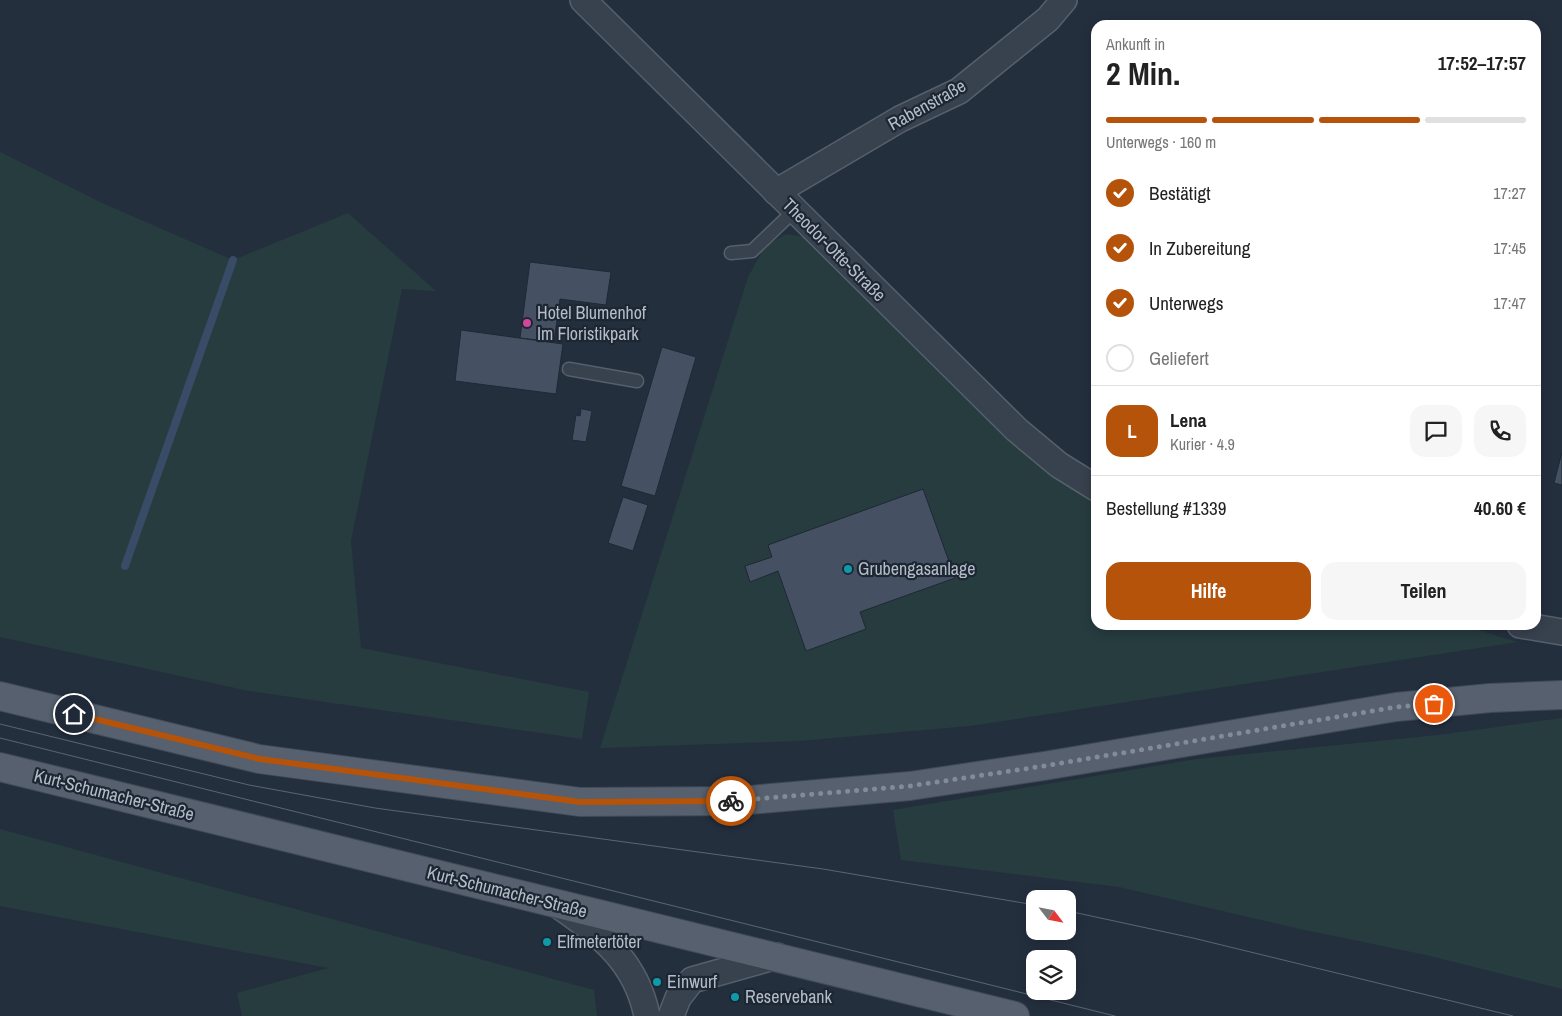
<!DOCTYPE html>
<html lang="de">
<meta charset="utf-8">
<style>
:root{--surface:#fff;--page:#f6f6f6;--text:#222;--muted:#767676;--line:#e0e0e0;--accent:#b45309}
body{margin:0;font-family:"Archivo Narrow",sans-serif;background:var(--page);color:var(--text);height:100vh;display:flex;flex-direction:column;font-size:19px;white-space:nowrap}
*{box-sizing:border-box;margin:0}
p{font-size:16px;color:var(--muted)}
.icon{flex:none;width:28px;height:28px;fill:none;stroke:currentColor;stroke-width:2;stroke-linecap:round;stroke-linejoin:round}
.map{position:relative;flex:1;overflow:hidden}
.side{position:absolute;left:1091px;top:20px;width:450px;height:610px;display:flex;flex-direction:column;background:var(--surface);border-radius:15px;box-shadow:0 2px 12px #0003}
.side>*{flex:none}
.needle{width:32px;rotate:122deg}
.buttons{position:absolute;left:1026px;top:890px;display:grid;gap:10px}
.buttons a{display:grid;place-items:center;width:50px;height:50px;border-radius:10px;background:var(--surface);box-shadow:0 2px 12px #0003;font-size:25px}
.pin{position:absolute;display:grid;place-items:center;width:42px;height:42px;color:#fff;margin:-21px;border:2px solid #fff;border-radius:50%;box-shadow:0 1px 5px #0007}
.courier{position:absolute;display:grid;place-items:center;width:50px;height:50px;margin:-25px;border:4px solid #b45309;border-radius:50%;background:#fff;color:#222;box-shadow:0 1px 6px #0007}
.summary em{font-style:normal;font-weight:800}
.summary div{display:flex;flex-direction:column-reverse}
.summary{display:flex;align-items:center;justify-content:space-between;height:85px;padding:0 15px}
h1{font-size:32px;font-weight:800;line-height:38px}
.bar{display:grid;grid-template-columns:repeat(4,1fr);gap:8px 5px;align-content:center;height:60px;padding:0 15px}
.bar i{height:6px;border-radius:4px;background:var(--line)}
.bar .active{background:var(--accent)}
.bar p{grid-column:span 4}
.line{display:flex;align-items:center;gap:12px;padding:0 15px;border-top:1px solid var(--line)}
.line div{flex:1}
.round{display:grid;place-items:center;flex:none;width:52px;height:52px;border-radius:15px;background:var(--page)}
ol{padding:0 15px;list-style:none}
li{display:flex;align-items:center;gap:15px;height:55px}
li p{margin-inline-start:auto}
li .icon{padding:5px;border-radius:50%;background:var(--accent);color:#fff;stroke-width:4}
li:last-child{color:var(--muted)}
li i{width:28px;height:28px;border:2px solid var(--line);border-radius:50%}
.primary-button{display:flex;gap:10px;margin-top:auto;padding:10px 15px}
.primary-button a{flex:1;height:58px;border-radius:15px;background:var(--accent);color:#fff;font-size:20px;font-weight:800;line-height:58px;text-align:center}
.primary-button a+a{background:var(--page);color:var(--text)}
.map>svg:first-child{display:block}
.green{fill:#263c3f}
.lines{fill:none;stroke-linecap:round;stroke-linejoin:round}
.stream{stroke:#394c67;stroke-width:8}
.building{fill:#455162;stroke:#1f2835}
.service-casing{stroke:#565f6c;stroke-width:15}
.minor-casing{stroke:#565f6c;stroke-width:28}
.primary-casing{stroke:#414a57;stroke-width:30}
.service{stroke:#38414e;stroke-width:12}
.minor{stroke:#38414e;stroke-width:25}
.primary{stroke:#56606e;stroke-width:28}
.tram{stroke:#5a6575;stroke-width:1}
.done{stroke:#828b98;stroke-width:5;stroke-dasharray:0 9}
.route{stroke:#b45309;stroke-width:6}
.hotel-dot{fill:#d1479c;stroke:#1d2633;stroke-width:2}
.culture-dot{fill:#0f9aa8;stroke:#1d2633;stroke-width:2}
.labels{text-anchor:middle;stroke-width:4.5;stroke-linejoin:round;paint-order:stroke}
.street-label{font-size:18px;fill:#b4bcc9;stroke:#1d2633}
.poi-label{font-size:18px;fill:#b4bcc9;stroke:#1d2633;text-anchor:start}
</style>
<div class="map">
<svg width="1562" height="1016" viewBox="0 0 1562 1016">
<rect width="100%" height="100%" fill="#242f3e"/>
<g class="green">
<path d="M0 152 100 202 233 260 348 213 436 291 402 289 351 541 361 648 589 692 582 739 249 691 0 637Z"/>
<path d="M786 234 806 237 1096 494V625H1461L1518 642 970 726 799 741 600 748 748 277 765 246Z"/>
<path d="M1562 718V989L1426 955 1300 929 1119 887 901 860 893 810 1196 759 1438 735Z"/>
<path d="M0 829 594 990 597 1016H242L237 993 328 968 0 906Z"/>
</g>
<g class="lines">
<path class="stream" d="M125 566 233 260"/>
</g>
<g class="building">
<path d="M530 262 611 272 606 305 560 299 554 342 520 338Z"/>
<path d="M461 330 563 344 556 394 455 381Z"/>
<path d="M662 347 696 357 655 496 621 486Z"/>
<path d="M578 408 592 411 586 442 572 440 576 415 580 416 581 410Z"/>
<path d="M1536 437 1540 438 1536 450Z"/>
<path d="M1562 452V485L1554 483Z"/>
<path d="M923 489 955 578 860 612 866 629 806 651 778 571 750 582 745 566 772 557 768 545Z"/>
<path d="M623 497 648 505 633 551 608 543Z"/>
</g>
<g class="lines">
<g class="service-casing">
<g id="service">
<path d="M731 253 752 251 795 210"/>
<path d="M569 369 637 381"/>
</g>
</g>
<g class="minor-casing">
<g id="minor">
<path d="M583 0 1017 430 1059 465 1096 488"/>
<path d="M776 192 900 119 959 91 1048 19 1064 0"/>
<path d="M1520 625 1562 632"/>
<path d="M558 905C602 936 636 961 647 1016"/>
<path d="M671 1016 678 998 692 980 777 956"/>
</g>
</g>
<g class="primary-casing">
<g id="primary">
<path d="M0 696 259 759 580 802 738 801 910 786 1044 766 1396 707 1490 698 1562 695"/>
<path d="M0 767 1015 1016"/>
</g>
</g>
<use href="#service" class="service"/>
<use href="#minor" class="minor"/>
<use href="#primary" class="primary"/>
<g class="tram">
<path d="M0 724 249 785 375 808 823 869 1035 905"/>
<path d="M0 738 1115 1016"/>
<path d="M1068 911 1193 938 1513 1016"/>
</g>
</g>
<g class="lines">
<path class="done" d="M731 801 910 786 1044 766 1396 707 1434 704"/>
<path class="route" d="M74 714 260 759 580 802 731 801"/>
</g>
<circle class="hotel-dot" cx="527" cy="323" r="5"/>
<g class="culture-dot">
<circle cx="848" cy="569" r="5"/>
<circle cx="547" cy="942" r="5"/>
<circle cx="657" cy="982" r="5"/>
<circle cx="735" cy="997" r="5"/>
</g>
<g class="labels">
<g class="street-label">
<text transform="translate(927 105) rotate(-29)" y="6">Rabenstraße</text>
<text transform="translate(834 250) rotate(45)" y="6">Theodor-Otte-Straße</text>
<text transform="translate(114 795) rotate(14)" y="6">Kurt-Schumacher-Straße</text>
<text transform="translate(507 892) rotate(14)" y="6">Kurt-Schumacher-Straße</text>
</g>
<g class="poi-label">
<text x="537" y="319">Hotel Blumenhof<tspan x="537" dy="21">Im Floristikpark</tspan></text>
<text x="858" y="575">Grubengasanlage</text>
<text x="557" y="948">Elfmetertöter</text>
<text x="667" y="988">Einwurf</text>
<text x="745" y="1003">Reservebank</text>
</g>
</g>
</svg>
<div class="buttons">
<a><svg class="needle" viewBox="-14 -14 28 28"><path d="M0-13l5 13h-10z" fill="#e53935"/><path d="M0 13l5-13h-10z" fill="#767676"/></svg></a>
<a><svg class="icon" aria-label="layers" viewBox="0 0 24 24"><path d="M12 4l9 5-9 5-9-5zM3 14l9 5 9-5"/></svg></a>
</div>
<div class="pin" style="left:1434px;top:704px;background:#ea580c"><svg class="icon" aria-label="bag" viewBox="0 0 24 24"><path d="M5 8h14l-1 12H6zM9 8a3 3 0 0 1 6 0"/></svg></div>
<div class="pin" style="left:74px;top:714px;background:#1f2937"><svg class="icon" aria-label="home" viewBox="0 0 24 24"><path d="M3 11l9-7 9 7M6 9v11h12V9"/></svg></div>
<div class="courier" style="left:731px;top:801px"><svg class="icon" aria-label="bike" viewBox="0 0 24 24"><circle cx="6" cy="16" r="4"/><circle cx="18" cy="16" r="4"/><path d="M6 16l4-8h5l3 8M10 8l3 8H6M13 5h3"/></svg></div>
<section class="side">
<div class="summary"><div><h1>2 Min.</h1><p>Ankunft in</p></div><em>17:52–17:57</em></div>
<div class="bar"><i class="active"></i><i class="active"></i><i class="active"></i><i></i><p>Unterwegs · 160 m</p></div>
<ol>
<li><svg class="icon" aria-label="check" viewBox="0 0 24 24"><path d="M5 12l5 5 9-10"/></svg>Bestätigt<p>17:27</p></li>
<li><svg class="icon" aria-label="check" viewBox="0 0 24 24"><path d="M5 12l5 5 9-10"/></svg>In Zubereitung<p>17:45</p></li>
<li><svg class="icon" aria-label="check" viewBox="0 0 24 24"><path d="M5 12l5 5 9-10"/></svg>Unterwegs<p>17:47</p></li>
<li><i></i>Geliefert</li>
</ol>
<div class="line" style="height:90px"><b class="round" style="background:var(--accent);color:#fff">L</b><div><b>Lena</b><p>Kurier · 4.9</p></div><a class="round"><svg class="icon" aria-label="chat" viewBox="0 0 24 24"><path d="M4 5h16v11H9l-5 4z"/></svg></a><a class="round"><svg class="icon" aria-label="phone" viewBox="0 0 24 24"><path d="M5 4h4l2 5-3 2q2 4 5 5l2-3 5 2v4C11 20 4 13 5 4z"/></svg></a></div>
<div class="line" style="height:65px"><div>Bestellung #1339</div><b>40.60 €</b></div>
<div class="primary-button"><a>Hilfe</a><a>Teilen</a></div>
</section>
</div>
